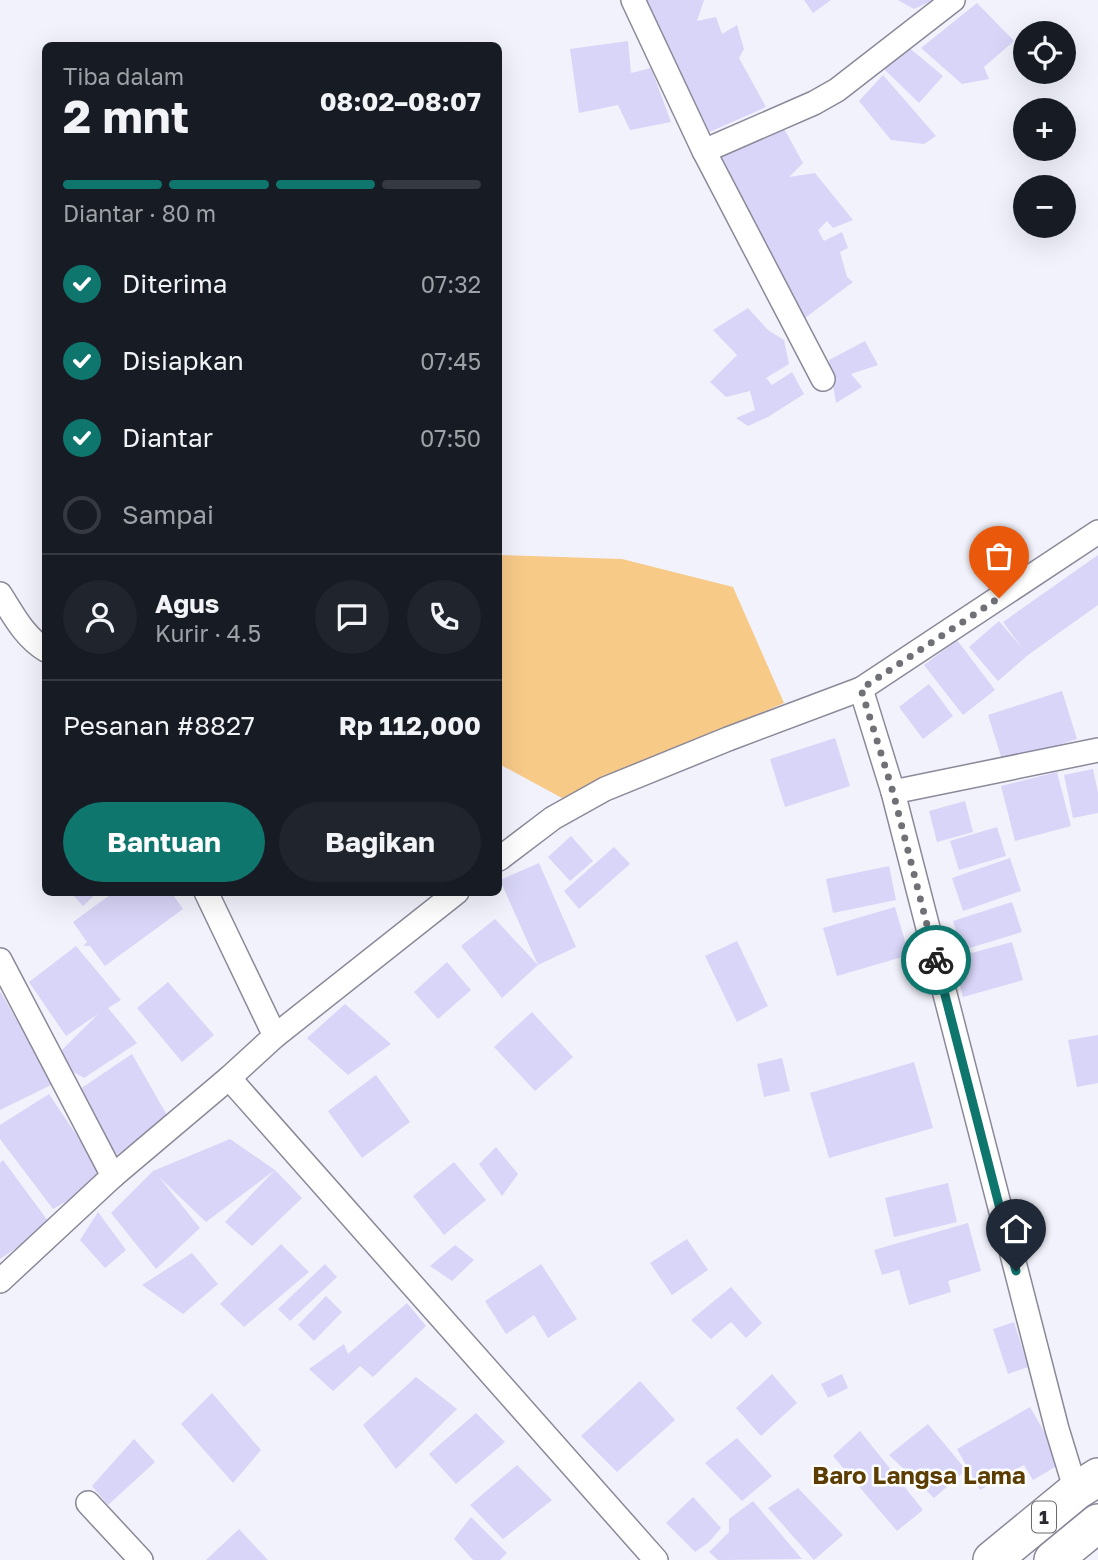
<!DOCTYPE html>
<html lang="id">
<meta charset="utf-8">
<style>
:root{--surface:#171b24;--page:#20242c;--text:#f1f3f6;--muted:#9ea1a6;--line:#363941;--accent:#0f766e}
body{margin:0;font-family:"Golos Text",sans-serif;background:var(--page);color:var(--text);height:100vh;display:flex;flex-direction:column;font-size:26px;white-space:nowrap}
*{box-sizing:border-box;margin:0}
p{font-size:23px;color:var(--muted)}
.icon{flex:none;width:38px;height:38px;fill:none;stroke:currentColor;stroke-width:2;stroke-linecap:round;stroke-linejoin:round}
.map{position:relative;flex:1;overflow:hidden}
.details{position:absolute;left:42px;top:42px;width:460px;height:854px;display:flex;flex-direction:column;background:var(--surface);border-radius:10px;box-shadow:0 7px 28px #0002}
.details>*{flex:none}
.fabs{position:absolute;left:1013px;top:21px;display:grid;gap:14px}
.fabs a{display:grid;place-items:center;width:63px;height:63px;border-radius:50%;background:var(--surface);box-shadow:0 7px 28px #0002;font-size:35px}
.pin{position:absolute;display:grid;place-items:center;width:60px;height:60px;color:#fff;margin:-72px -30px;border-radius:50% 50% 50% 0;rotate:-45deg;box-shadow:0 0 7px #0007}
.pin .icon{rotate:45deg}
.courier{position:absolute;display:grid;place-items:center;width:70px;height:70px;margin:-35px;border:5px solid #0f766e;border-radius:50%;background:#fff;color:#222;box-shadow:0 2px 9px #0007}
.summary em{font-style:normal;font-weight:700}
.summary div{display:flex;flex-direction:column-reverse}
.summary{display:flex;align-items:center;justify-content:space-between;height:119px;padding:0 21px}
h1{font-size:46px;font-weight:700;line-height:52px}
.bar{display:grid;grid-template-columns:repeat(4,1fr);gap:10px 7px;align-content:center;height:84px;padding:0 21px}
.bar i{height:9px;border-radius:5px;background:var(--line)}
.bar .active{background:var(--accent)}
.bar p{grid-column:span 4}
.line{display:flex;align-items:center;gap:18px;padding:0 21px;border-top:2px solid var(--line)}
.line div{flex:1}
.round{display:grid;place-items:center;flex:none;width:74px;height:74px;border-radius:37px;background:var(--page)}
ol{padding:0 21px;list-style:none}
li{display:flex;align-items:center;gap:21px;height:77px}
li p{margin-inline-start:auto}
li .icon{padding:7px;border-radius:50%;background:var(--accent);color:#fff;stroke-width:4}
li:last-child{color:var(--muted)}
li i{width:38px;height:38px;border:4px solid var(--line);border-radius:50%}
.action{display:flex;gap:14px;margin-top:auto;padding:14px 21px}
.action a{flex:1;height:80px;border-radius:42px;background:var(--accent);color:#fff;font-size:28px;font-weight:700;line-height:80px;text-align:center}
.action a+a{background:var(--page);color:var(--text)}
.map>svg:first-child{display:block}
.green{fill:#f7ca88}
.building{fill:#d8d5f8}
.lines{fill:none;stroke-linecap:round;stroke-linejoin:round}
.minor-casing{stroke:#8b8999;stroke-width:26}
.trunk-casing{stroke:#8b8999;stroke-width:40}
.minor{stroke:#fff;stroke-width:23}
.trunk{stroke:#fff;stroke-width:37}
.done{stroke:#707077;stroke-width:7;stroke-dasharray:0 12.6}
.route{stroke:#0f766e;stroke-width:9}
.labels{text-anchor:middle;stroke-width:5;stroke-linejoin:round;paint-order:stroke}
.shield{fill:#fff;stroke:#6a6a6e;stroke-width:2}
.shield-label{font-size:19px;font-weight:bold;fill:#2a2a30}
.quarter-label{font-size:24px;font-weight:bold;fill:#5c3d02;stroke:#fff}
</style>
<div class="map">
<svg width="1098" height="1560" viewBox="0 0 1098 1560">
<rect width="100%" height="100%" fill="#f2f2fc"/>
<path class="green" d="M499 555 622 559 733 587 784 703 562 798 499 764Z"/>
<g class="building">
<path d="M646 0H704L697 21 716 17 722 34 737 25 744 49 739 58 766 107 705 134Z"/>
<path d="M804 0H831L813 13Z"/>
<path d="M898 0H934L914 9Z"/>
<path d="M977 3 1014 41 984 67 989 79 962 84 921 48Z"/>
<path d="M628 41 631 73 651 68 671 122 630 130 618 105 579 113 570 49Z"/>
<path d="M907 46 943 76 919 103 881 66Z"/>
<path d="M883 75 936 136 924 144 891 140 859 101Z"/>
<path d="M782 125 803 163 789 177 815 173 853 220 833 228 827 221 818 230 824 241 842 232 848 248 840 252 847 277 853 282 801 321 721 157Z"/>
<path d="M748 308 768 330 784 340 789 364 766 378 772 385 792 372 804 394 768 417 748 426 736 418 755 410 750 391 726 397 710 382 737 355 713 330Z"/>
<path d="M865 341 878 365 851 374 862 387 836 403 829 360Z"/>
<path d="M1098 555V605L1028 655 998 681 969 647 999 621 1022 648 1003 622Z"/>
<path d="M957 640 995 690 963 715 924 665Z"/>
<path d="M929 684 953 716 923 739 899 707Z"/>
<path d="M1062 691 1077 739 1003 763 988 715Z"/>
<path d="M835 738 850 786 785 807 770 759Z"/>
<path d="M1093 769 1098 793V813L1073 818 1064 775Z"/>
<path d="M1057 772 1071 826 1015 841 1001 786Z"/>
<path d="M965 801 973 832 937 842 929 811Z"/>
<path d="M997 827 1006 856 959 870 950 841Z"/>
<path d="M571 836 593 861 570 881 548 857Z"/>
<path d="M614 847 630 864 579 909 564 891Z"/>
<path d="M1010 858 1021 891 963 911 952 878Z"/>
<path d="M539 863 576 947 538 965 500 880Z"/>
<path d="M889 866 896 900 833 913 826 879Z"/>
<path d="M70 892H98L83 906Z"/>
<path d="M114 892H171L183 909 105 966 90 946H83L87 942 73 922Z"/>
<path d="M1012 902 1022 932 953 953 948 936 957 934 953 921Z"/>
<path d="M895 907 909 955 837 976 823 928Z"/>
<path d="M495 919 538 965 502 998 461 946Z"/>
<path d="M737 941 768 1006 737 1022 705 956Z"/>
<path d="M1012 942 1023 980 963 997 953 958Z"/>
<path d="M76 946 121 1000 108 1008 137 1043 84 1078 52 1060 98 1014 66 1036 29 982Z"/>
<path d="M447 962 471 990 438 1019 414 992Z"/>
<path d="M168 982 214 1035 182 1062 137 1008Z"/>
<path d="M0 991 53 1084 0 1110Z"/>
<path d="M345 1004 391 1044 348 1075 307 1038Z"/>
<path d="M532 1012 573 1057 535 1091 494 1047Z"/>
<path d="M1098 1035V1083L1077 1087 1068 1040Z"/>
<path d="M132 1054 168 1117 115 1156 80 1089Z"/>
<path d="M782 1058 790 1091 764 1097 757 1064Z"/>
<path d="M914 1062 933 1128 829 1158 810 1093Z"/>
<path d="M376 1075 410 1122 362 1158 328 1111Z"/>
<path d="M49 1094 106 1179 53 1209 0 1139V1125Z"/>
<path d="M230 1139 275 1170 206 1222 159 1177 200 1228 156 1269 111 1213 153 1171Z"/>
<path d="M496 1147 518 1174 502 1196 479 1164Z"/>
<path d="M3 1160 51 1225 0 1259V1163Z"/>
<path d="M454 1162 486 1200 444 1235 413 1196Z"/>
<path d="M275 1170 302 1198 252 1246 225 1222Z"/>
<path d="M948 1183 957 1222 894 1237 885 1198Z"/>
<path d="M98 1212 126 1250 105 1268 80 1240Z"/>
<path d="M968 1223 981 1271 948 1281 951 1292 909 1305 899 1270 882 1275 874 1250Z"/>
<path d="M687 1239 708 1270 672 1295 650 1263Z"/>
<path d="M281 1244 309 1272 244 1327 220 1304Z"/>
<path d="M455 1245 474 1260 452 1281 430 1266Z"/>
<path d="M192 1253 218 1284 183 1314 142 1285Z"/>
<path d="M325 1264 337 1277 290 1321 278 1309Z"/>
<path d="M541 1264 577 1319 548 1338 534 1315 506 1334 485 1301Z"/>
<path d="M731 1287 762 1323 746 1338 731 1322 711 1339 691 1320Z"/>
<path d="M326 1296 342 1312 314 1341 298 1325Z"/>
<path d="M407 1303 426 1326 373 1377 360 1366 333 1391 309 1369 344 1344 348 1354Z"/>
<path d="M1014 1322 1028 1367 1008 1374 993 1329Z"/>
<path d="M772 1374 797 1403 761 1436 736 1408Z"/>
<path d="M842 1374 848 1388 828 1398 821 1384Z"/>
<path d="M416 1377 457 1409 396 1469 363 1425Z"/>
<path d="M640 1381 675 1420 617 1472 581 1436Z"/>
<path d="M212 1393 261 1450 233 1483 181 1424Z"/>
<path d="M1030 1407 1062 1463 1033 1480 1024 1465 980 1490 957 1449Z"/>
<path d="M476 1413 505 1442 456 1484 429 1454Z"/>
<path d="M928 1424 966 1470 934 1498 889 1455Z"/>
<path d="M860 1431 923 1510 897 1531 833 1456Z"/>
<path d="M737 1438 772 1476 742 1501 705 1463Z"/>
<path d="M134 1439 155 1462 108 1505 92 1486Z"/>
<path d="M517 1465 552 1500 503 1539 470 1505Z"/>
<path d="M798 1488 843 1535 814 1560 768 1508Z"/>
<path d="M693 1497 721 1528 709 1542 695 1552 666 1523Z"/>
<path d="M753 1501 802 1559 718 1560 709 1552 729 1532V1519Z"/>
<path d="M471 1517 507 1553 500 1560H473L454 1539Z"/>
<path d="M239 1529 268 1560H206Z"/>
</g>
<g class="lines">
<g class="minor-casing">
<g id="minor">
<path d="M633 0 704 151 823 379"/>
<path d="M704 151 814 103 837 90 953 0"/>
<path d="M0 594C13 614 24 637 46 650"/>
<path d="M861 689 893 792 1057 1429 1076 1491"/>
<path d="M893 792 1098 750"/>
<path d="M499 859 553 818 605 789 728 739 861 689 1098 532"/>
<path d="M206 892 275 1036"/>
<path d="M0 960 113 1176"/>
<path d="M229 1078 656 1560"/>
<path d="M0 1281 113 1176 229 1078 275 1036 457 892"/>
<path d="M88 1503 141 1560"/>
</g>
</g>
<g class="trunk-casing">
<g id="trunk">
<path d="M992 1560 1076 1491 1098 1477"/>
<path d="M1053 1560 1098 1523"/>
</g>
</g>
<use href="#minor" class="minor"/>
<use href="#trunk" class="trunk"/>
</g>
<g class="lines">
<path class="done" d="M936 960 893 792 861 689 999 598"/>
<path class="route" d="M936 960 1016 1271"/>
</g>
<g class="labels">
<rect class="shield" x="1032" y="1501.5" width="24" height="31" rx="5"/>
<g class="shield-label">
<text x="1044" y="1524">1</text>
</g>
<g class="quarter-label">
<text x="919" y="1484">Baro Langsa Lama</text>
</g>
</g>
</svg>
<div class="fabs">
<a><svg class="icon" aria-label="locate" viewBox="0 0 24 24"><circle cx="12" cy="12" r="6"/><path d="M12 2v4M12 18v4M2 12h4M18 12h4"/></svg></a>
<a>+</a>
<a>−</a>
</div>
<div class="pin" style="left:999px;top:598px;background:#ea580c"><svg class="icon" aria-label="bag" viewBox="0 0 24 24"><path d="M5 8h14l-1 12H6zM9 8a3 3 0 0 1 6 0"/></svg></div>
<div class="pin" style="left:1016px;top:1271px;background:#1f2937"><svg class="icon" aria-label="home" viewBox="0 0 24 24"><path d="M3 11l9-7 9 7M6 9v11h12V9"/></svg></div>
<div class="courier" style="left:936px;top:960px"><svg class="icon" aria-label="bike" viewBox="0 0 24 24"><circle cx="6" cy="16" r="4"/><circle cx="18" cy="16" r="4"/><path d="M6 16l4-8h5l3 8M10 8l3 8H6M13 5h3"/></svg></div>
<section class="details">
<div class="summary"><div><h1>2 mnt</h1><p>Tiba dalam</p></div><em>08:02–08:07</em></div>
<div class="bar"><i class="active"></i><i class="active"></i><i class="active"></i><i></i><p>Diantar · 80 m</p></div>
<ol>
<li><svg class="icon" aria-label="check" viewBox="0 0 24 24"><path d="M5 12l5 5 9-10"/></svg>Diterima<p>07:32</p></li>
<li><svg class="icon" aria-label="check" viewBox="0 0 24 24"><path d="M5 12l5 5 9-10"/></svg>Disiapkan<p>07:45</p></li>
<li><svg class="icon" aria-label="check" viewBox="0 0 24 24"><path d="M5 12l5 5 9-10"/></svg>Diantar<p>07:50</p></li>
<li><i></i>Sampai</li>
</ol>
<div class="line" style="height:126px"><a class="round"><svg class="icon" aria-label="person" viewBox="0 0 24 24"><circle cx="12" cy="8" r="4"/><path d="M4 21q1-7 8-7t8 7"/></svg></a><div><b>Agus</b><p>Kurir · 4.5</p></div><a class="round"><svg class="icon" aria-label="chat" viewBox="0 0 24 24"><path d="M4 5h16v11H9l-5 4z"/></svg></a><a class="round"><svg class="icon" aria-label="phone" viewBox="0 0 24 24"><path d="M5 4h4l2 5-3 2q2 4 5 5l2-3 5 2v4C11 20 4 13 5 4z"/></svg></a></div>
<div class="line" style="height:91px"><div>Pesanan #8827</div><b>Rp 112,000</b></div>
<div class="action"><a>Bantuan</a><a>Bagikan</a></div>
</section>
</div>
